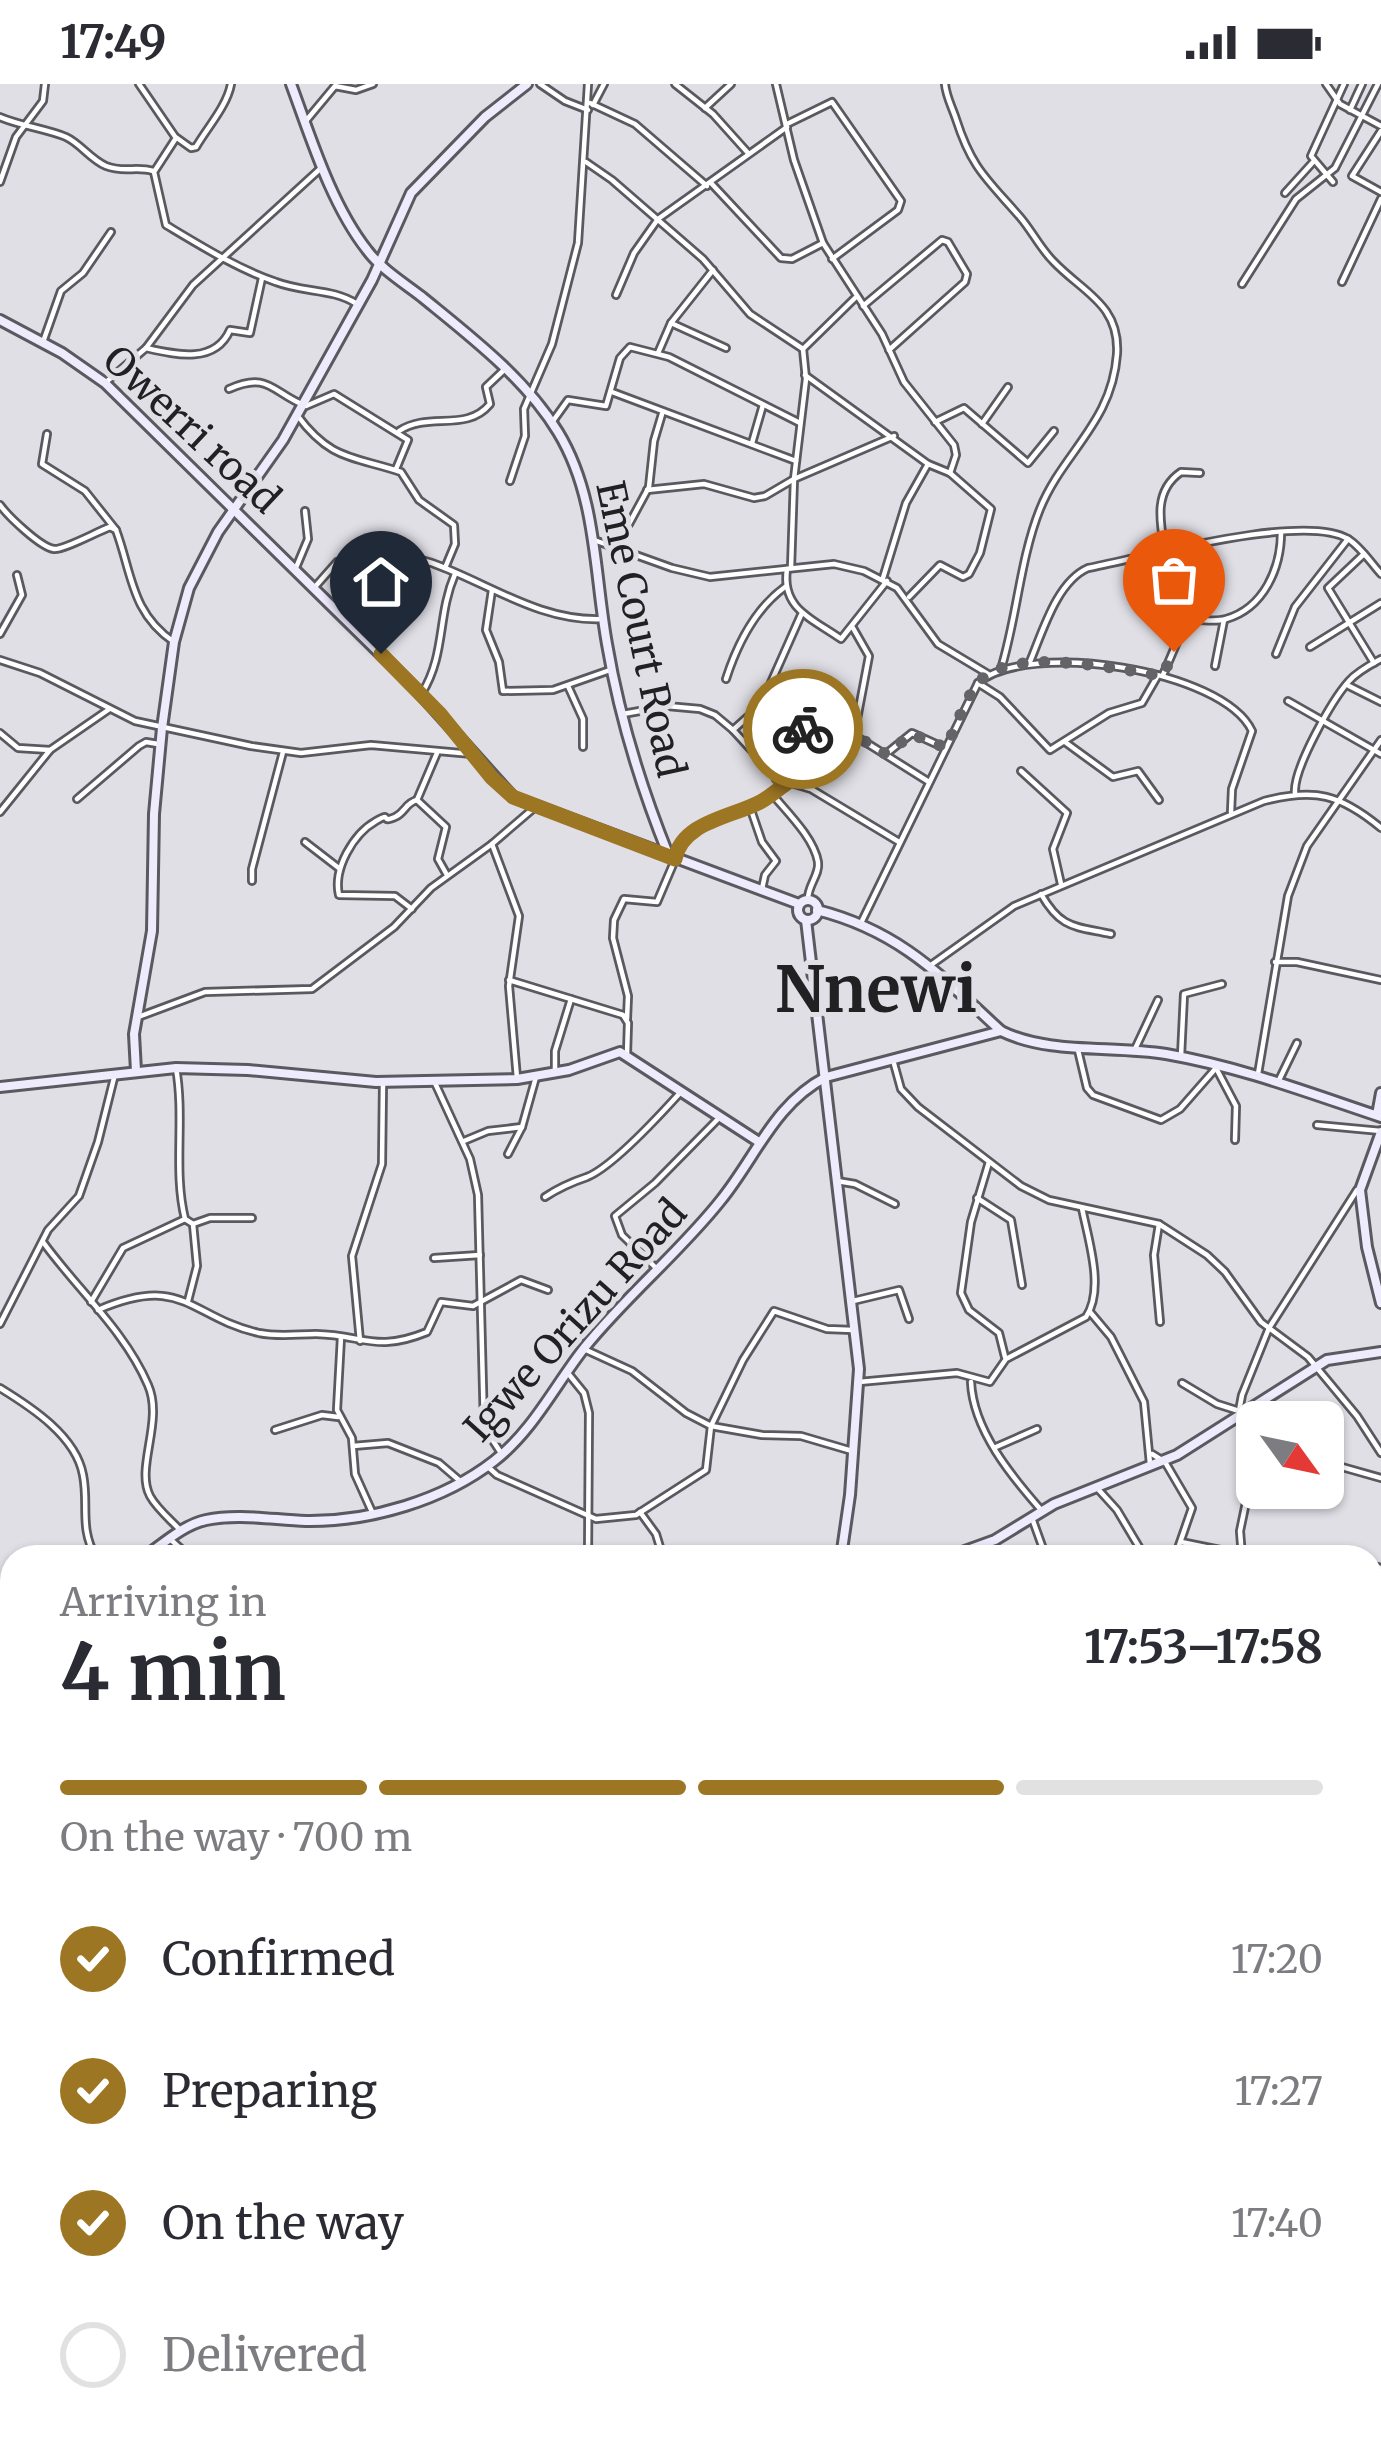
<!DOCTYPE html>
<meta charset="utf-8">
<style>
:root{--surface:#fff;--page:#f2f2f3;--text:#2b2b33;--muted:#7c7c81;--line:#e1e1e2;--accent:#9d7623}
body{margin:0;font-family:Merriweather,serif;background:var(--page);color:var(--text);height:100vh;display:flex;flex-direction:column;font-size:45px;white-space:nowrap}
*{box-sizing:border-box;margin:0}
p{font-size:39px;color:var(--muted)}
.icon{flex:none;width:66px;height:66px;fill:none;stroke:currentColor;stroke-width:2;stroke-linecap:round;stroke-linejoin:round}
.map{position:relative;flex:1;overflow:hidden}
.details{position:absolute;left:0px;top:1461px;width:1383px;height:900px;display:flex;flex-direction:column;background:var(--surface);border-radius:36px 36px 0 0;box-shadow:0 3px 9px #0004}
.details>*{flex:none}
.needle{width:78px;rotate:123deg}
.controls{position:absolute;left:1236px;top:1317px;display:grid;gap:24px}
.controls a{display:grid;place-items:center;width:108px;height:108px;border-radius:18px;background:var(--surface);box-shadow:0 3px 9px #0004;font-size:60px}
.pin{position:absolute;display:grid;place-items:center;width:102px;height:102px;color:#fff;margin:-123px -51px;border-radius:50% 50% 50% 0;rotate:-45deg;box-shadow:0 0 12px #0007}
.pin .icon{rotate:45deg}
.courier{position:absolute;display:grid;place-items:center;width:120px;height:120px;margin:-60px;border:9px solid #9d7623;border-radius:50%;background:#fff;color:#222;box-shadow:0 3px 15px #0007}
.headline em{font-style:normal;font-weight:700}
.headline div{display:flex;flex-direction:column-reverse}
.headline{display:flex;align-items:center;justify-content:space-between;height:204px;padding:0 60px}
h1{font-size:78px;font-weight:700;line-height:90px}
.bar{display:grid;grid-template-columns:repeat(4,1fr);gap:18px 12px;align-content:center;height:144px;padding:0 60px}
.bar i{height:15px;border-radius:9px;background:var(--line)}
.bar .current{background:var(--accent)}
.bar p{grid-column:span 4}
ol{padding:0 60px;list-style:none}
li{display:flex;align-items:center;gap:36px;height:132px}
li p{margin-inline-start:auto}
li .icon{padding:12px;border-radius:50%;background:var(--accent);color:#fff;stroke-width:4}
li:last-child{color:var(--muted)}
li i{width:66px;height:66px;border:6px solid var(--line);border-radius:50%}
.status{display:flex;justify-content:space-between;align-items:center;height:84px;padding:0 60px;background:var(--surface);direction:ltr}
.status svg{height:33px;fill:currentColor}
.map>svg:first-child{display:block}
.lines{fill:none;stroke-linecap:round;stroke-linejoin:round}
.street-casing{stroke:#5a5960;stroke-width:10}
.secondary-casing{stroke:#5a5960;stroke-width:14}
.street{stroke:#fff;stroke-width:4.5}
.secondary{stroke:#eeebfc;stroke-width:8}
.done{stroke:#646367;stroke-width:12;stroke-dasharray:0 21.6}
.route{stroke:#9d7623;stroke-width:15}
.labels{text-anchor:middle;stroke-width:10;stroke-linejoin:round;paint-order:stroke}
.street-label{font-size:39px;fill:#212023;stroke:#e0dfe6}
.town-label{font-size:63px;font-weight:bold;fill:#212023;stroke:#e0dfe6}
</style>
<div class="status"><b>17:49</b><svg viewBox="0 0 49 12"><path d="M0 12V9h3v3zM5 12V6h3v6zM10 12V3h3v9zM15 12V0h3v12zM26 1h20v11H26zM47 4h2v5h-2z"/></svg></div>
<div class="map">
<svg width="1381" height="2361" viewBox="0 0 1381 2361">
<rect width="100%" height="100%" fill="#e0dfe6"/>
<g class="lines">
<g class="street-casing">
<g id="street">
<path d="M139 0 176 54 154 88 166 141C201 162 238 185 276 198 305 209 332 204 357 220"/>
<path d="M540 0 565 17 588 26"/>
<path d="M675 0 713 30 748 69"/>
<path d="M776 0 794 76 823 159 882 250 904 298 954 361 956 371 950 389"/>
<path d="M945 0C946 12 952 23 956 35 972 85 987 95 1020 133 1032 147 1040 164 1053 177 1082 208 1120 220 1117 270 1112 339 1063 368 1040 425 1020 475 1017 533 1001 585"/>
<path d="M1326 0 1340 20 1381 42"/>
<path d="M590 19 635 40 707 102"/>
<path d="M593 21 604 0"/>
<path d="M705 24 731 0"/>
<path d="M1350 26 1362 0"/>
<path d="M0 33C21 42 47 45 66 53 81 60 90 75 106 82 123 89 137 82 153 87"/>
<path d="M305 38 335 2 356 6 373 0"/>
<path d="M787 40 832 18 901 117 898 126 832 175"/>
<path d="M1381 47 1352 92 1381 108"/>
<path d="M177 54 191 64 196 63C207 44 227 22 231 0"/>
<path d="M586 78 612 96 703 175 750 230 803 265"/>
<path d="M0 98 16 53 43 17 45 0"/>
<path d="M1333 98 1311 72 1344 0"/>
<path d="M711 99 781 174 792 175 823 159"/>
<path d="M1285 109 1314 77"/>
<path d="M1342 198 1381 115"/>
<path d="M1242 200 1296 115 1335 84 1378 0"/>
<path d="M616 211 634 169 658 135 787 43"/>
<path d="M863 222 942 156 948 158 967 190 965 198 889 266"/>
<path d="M671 239 726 264"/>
<path d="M43 258 61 207 83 189 111 148"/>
<path d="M146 264C177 271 215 280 230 246L250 249 262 194"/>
<path d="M658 269 671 239 713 186"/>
<path d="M805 291 928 380 950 389 991 425 980 469 969 490 963 493 940 481 909 513"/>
<path d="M105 299 146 264 193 201 320 85"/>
<path d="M229 305C269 287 272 309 306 322L334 310 408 356 396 385"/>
<path d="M612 308 796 377"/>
<path d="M297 331C331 377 353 372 401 388L419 416 454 441 455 460 445 484"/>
<path d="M553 337 568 316 606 322 620 274 630 263 669 273 800 339"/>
<path d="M935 338 964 324 1028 379 1054 347"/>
<path d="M982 340 1008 303"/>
<path d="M399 347C429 327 466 349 490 320L486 303 505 285"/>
<path d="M47 350 42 380 85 407 116 446"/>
<path d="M752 359 763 321"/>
<path d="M510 397 525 352 524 325 552 260 578 159 588 0"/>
<path d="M647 406 704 400 754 414 765 412 794 395 894 352"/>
<path d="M0 421C8 432 40 463 54 465 64 466 98 447 110 443L116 446C132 489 131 529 174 558"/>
<path d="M594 456 672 484 710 493 834 480 864 487 897 504 938 560 988 590"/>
<path d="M616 464 649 403 654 357 662 330"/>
<path d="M1165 468C1160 438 1153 407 1181 388L1200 389"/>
<path d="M1364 470 1328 504 1374 579"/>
<path d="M791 484 794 395 806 295 803 265 855 214"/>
<path d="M787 485C781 525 813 535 841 555L887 497"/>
<path d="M295 486 308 455 305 427"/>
<path d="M883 494 906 419 928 380"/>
<path d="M314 504 337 478C366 472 403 469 432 479 488 499 540 538 603 535"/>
<path d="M492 506 486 546 499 578 503 607 553 606 610 586"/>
<path d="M853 544 869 572 854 651"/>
<path d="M0 550 22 511 17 491"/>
<path d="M1310 563 1381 519"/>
<path d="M1276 570 1295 523 1348 455"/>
<path d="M0 576 40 589 135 637 251 662 301 669 371 661 472 670"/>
<path d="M1029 580C1042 550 1056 498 1088 484 1141 474 1304 428 1348 455 1361 463 1371 479 1381 490"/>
<path d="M1215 582 1224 536"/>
<path d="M1163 591 1186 537C1199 534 1213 539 1226 535 1264 524 1281 484 1281 448"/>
<path d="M726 595C737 561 756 524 785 503"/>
<path d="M978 599 1000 613 1050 666 1109 629 1142 619 1157 593"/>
<path d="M568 602 583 635V663"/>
<path d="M1349 602 1381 618"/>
<path d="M422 609C446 570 437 532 455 490"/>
<path d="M1288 617 1381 670"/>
<path d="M761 621 793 633 809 645 854 651 929 698"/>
<path d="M623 630 667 622 700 625 715 631 733 646 778 695 811 705 899 758"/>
<path d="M733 646 761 621 801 531"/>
<path d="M0 649 18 664 50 666"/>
<path d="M1065 658 1113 693 1138 687 1159 716"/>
<path d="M437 669 417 716 446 743 438 775 447 791"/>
<path d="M886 670 912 649 945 664"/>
<path d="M1021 687 1067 729 1053 765 1061 800"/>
<path d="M778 695 804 643"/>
<path d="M1295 709C1293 685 1332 616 1349 597 1358 587 1370 581 1381 575"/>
<path d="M772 710C787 728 814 754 818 778 820 791 807 802 808 816"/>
<path d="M77 715 139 662 146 658 158 660"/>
<path d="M750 723 762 758 776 777 765 791 762 805"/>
<path d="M0 728 50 666 108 626"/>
<path d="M305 758 340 785"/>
<path d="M492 760 519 832 509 902 517 994"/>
<path d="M252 797V785L283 668"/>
<path d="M1041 810C1061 845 1074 842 1111 850"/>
<path d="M412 825 395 812 339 811C333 785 353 750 376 737 393 727 379 740 395 733 406 728 405 719 417 716"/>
<path d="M861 839 978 599C1027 556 1223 585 1252 647L1232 705 1231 728"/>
<path d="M1275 878H1297L1381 896"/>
<path d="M931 881 1014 822 1264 717C1315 704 1340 710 1381 744"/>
<path d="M509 896 623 931 628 939 627 970"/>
<path d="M138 933 205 908 312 905 394 843 431 804 492 760 534 724"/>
<path d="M627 935 628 912 613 854 614 836 624 815 657 818 683 757 706 739 761 717 786 699"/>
<path d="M1135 965 1158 916"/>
<path d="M1078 966 1087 1004 1093 1011 1161 1036 1180 1025 1216 984"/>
<path d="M1181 972 1184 910 1222 900"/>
<path d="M893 976 901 1005 918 1023 1021 1102 1049 1116 1159 1140 1207 1171 1225 1188 1261 1238 1308 1273 1357 1332 1381 1369"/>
<path d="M176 984C185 1035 173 1086 185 1135L193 1140 210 1134H252"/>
<path d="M1216 984 1236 1022 1235 1056"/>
<path d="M555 988V967L571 915"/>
<path d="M1258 990 1288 812 1307 762 1381 656"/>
<path d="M1279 996 1297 959"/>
<path d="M435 999 470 1075 478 1111 484 1343 501 1369"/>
<path d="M1317 1041 1381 1047"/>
<path d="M464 1057 488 1047 522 1043"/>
<path d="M508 1070 522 1043 536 993"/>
<path d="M989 1078 971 1138 961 1209 969 1226 999 1249 1005 1273"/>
<path d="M837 1097 855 1100 895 1120"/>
<path d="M545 1113C560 1103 572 1098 587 1093 612 1083 660 1031 679 1010"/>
<path d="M977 1114 1011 1136 1022 1201"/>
<path d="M1159 1140 1154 1171 1160 1238"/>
<path d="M43 1158C77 1205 125 1247 148 1301 164 1337 135 1384 150 1412 157 1425 171 1436 181 1447"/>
<path d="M434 1174 480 1171"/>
<path d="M655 1183 622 1151 615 1132 655 1099 718 1035"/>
<path d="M188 1217 197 1182 193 1140"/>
<path d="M853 1217 899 1206 909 1235"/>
<path d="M91 1218 123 1164 185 1135"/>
<path d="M98 1226C184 1189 189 1233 259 1249 279 1253 297 1250 316 1250 364 1251 375 1269 427 1248L441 1218 473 1222 521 1196 548 1206"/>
<path d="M1090 1228 1111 1253 1144 1318 1150 1380"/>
<path d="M0 1240 48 1146 79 1112 98 1058 114 994"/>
<path d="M341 1253 337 1326 352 1354 355 1390 373 1430"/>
<path d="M360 1257 352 1172 382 1080 383 999"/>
<path d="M584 1265 632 1287 686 1329 711 1342 762 1351 801 1352 852 1367"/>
<path d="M567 1288 584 1309 589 1329 588 1473"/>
<path d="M859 1298 957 1289 990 1298 1006 1275 1086 1233C1105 1205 1088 1155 1082 1124"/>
<path d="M971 1298C973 1346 1012 1393 1042 1427"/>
<path d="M1182 1299 1217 1320 1239 1327"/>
<path d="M0 1304C31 1323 76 1352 83 1391 89 1421 79 1444 96 1473"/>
<path d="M275 1346 322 1331 338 1333"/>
<path d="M353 1362 388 1359 439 1379 460 1397"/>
<path d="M996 1363 1037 1345"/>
<path d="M1152 1370 1165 1378 1192 1424 1175 1473"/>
<path d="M487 1382 497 1391 596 1435 636 1431 706 1386 711 1342 743 1276 774 1227 827 1245 853 1246"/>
<path d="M1342 1383 1381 1394"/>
<path d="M1098 1405 1117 1426 1145 1473"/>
<path d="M640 1428 656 1450 663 1473"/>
<path d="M1032 1434 1046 1473"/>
<path d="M170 1455 190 1473"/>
<path d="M1181 1458 1240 1470"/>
<path d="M1242 1473 1240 1447 1250 1399 1251 1372 1239 1327 1242 1311 1269 1244 1357 1106"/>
<path d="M1371 1481 1381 1484"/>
<path d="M1373 1544 1381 1550"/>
<path d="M0 1769 12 1761"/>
<path d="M1371 1778 1381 1767"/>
<path d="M0 2048H12"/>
<path d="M0 2127 12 2122"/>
<path d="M0 2143 12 2151"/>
<path d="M0 2310 12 2312"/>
<path d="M1371 2311H1374"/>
<path d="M80 2349 87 2361"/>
<path d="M226 2349 234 2361"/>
<path d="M505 2349 513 2361"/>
<path d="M839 2349 841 2361"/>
<path d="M1049 2349 1053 2361"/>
<path d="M1257 2349 1258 2361"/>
<path d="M1257 2353 1300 2349"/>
<path d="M167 2361 170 2349"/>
<path d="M440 2361 461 2349"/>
<path d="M912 2361 935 2349"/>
</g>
</g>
<g class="secondary-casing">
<g id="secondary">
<path d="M291 0C311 54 331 120 367 166 381 185 404 199 422 213 471 253 525 294 558 348 597 412 594 488 607 560 619 631 641 703 668 770"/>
<path d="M0 236 62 269 105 299 415 604 513 713 799 820"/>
<circle cx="808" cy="826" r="10"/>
<path d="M817 826C900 847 941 892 1001 947 1050 971 1113 961 1166 970 1241 983 1309 1009 1381 1033"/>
<path d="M806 836 859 1285 850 1411 841 1473"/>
<path d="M136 987 134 950 152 847 154 730 162 644 174 558 189 504 218 448 283 356 372 196 411 109 485 33 527 0"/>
<path d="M0 1003 176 984 248 986 376 998 517 995 569 986 620 968 759 1058"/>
<path d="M1377 1031 1381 1009"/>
<path d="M1381 1048 1360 1106 1367 1163 1381 1219"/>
<path d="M144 1473C163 1460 183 1441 206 1436 238 1429 274 1436 306 1437 370 1438 444 1416 494 1377 533 1347 555 1301 585 1263 627 1211 680 1168 721 1116 756 1073 774 1020 826 993L1001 947"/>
<path d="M948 1473 995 1456 1054 1420 1177 1371 1327 1276 1381 1268"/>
<path d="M0 1552 12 1549"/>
<path d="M1371 1682 1381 1684"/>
<path d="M0 2104 12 2074"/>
<path d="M1371 2150 1381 2146"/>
<path d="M281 2361 288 2349"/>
<path d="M730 2361 732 2349"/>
</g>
</g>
<use href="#street" class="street"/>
<use href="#secondary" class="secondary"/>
</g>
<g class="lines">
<path class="done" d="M803 645 854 651 886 670 912 650 946 664C956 643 965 614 980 597 1011 562 1121 585 1162 592L1174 568"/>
<path class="route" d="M381 570 440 630 492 694 513 713 675 775C682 737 734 733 762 717 771 712 778 705 786 700L778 694 803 645"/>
</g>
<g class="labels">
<g class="street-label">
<text transform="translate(192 345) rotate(43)" y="14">Owerri road</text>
<text transform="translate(641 545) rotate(78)" y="14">Eme Court Road</text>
<text transform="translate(575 1236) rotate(-48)" y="14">Igwe Orizu Road</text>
</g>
<g class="town-label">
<text x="876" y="928">Nnewi</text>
</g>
</g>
</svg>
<div class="controls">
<a><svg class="needle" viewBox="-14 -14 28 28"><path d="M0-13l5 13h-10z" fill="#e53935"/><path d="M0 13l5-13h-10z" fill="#7c7c81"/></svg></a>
</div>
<div class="pin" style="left:1174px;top:568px;background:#ea580c"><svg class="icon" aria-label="bag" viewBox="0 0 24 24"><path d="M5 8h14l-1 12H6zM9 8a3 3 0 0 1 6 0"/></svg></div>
<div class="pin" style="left:381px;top:570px;background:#1f2937"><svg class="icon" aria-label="home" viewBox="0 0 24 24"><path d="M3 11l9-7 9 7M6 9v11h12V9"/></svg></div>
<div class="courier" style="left:803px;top:645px"><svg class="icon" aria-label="bike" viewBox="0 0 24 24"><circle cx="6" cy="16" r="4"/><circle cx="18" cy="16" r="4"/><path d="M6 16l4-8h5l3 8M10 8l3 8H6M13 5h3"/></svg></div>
<section class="details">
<div class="headline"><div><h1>4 min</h1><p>Arriving in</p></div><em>17:53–17:58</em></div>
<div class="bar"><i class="current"></i><i class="current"></i><i class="current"></i><i></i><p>On the way · 700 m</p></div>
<ol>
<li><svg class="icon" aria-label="check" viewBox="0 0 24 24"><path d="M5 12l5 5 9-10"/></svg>Confirmed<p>17:20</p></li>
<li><svg class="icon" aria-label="check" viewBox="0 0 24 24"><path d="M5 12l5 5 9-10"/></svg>Preparing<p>17:27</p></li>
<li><svg class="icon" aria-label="check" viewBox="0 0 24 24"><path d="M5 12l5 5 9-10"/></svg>On the way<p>17:40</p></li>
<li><i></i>Delivered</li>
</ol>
</section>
</div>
